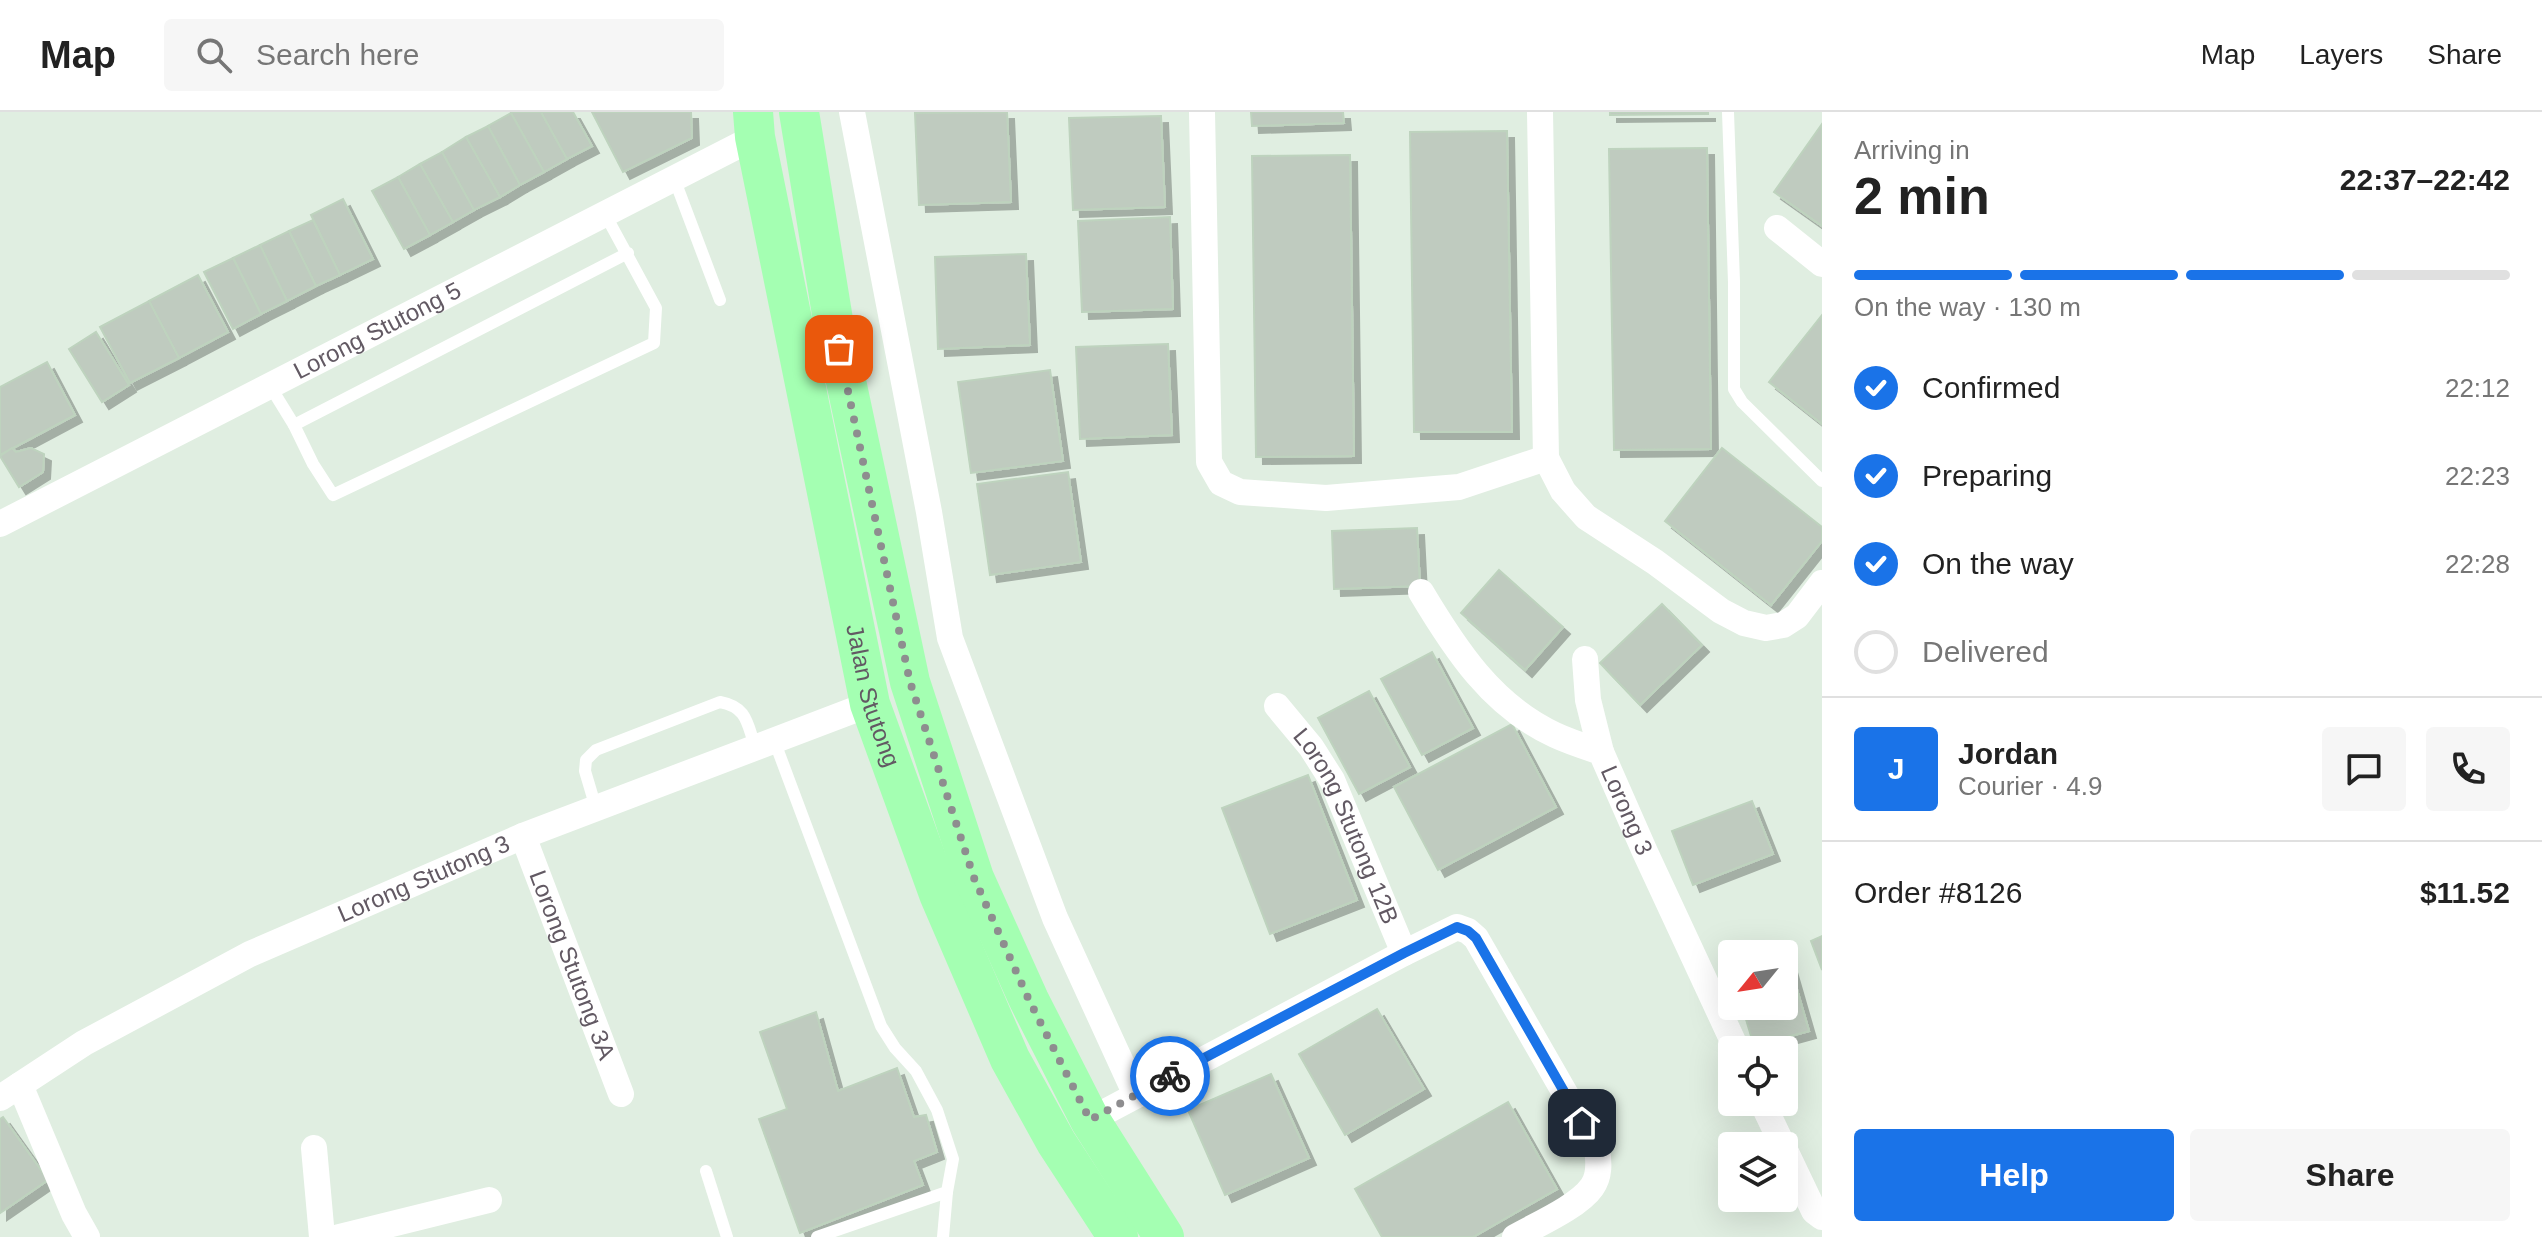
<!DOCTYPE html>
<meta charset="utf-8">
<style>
:root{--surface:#fff;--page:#f6f6f6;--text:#222;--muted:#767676;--line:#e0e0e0;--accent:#1a73e8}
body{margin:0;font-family:Arial,sans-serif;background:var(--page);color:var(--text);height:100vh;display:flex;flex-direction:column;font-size:30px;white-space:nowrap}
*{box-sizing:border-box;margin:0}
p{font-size:26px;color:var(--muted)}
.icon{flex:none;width:44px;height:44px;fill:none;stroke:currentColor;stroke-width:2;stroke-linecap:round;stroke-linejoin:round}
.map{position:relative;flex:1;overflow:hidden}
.side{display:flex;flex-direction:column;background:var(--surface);width:720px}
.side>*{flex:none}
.needle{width:52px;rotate:240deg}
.controls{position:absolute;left:1718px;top:828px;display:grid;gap:16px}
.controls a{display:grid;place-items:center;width:80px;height:80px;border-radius:8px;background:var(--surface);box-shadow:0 8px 32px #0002;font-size:40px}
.pin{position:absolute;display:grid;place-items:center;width:68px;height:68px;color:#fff;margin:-34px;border-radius:16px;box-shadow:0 4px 12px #0006}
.courier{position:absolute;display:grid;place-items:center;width:80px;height:80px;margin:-40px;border:6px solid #1a73e8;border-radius:50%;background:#fff;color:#222;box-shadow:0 2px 10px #0007}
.headline em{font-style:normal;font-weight:800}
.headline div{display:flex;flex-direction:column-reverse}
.headline{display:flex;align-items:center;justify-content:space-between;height:136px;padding:0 32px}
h1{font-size:52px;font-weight:800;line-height:60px}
.bar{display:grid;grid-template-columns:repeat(4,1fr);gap:12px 8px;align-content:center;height:96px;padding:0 32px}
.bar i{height:10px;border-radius:6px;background:var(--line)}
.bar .on{background:var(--accent)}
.bar p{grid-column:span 4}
.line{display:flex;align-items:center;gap:20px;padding:0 32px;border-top:2px solid var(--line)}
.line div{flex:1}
.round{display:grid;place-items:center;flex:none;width:84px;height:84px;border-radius:8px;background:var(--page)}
ol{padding:0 32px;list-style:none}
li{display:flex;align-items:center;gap:24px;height:88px}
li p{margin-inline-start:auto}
li .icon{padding:8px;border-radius:50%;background:var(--accent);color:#fff;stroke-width:4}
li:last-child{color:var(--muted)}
li i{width:44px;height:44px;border:4px solid var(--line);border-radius:50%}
.button{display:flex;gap:16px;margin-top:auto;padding:16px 32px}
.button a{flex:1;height:92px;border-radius:8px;background:var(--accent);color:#fff;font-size:32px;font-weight:800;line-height:92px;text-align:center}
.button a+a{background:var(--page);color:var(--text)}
header{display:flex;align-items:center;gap:48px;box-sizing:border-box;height:112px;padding:0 40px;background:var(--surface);border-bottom:2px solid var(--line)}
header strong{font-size:38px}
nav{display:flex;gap:44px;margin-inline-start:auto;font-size:28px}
.search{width:560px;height:72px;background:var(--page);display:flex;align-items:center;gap:20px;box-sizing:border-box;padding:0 28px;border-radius:8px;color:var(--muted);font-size:30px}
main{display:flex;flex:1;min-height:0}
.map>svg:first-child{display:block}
.building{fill:#bfcbbf;stroke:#bed3be;stroke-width:2;filter:url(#shadow)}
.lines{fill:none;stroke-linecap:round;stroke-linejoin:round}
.service{stroke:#fff;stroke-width:12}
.minor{stroke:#fff;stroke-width:26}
.primary{stroke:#a4ffb2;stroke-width:40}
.done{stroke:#8e8d8f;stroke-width:8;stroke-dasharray:0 14.4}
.route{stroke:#1a73e8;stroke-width:10}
.labels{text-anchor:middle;stroke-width:8;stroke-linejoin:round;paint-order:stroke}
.street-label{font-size:24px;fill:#625963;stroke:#fff}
</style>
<header>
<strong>Map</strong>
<div class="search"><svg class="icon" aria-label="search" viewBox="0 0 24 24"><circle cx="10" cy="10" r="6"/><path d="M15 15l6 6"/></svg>Search here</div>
<nav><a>Map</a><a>Layers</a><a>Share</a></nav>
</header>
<main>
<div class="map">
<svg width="1822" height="1125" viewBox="0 0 1822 1125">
<defs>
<filter id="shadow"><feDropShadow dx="7" dy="7" stdDeviation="0" flood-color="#0004"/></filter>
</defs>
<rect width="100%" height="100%" fill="#e0eee1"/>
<g class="building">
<path d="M513 0H541L567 47 544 60 511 1Z"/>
<path d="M541 0H573L592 34 567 47Z"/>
<path d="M592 0H691L692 26 623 60Z"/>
<path d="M1007 0 1011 90 919 93 915 1Z"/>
<path d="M1251 0H1343L1344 11 1252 14Z"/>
<path d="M1610 0H1708V2L1610 3Z"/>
<path d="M511 1 544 60 520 73 488 14Z"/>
<path d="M1161 4 1165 95 1073 98 1069 6Z"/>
<path d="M1822 12V114L1774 80Z"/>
<path d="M488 14 520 73 500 85 466 25Z"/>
<path d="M1507 19 1512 320H1414L1410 20Z"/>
<path d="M466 25 500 85 474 98 442 40Z"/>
<path d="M1707 36 1711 337 1614 338 1609 37Z"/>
<path d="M442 40 474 98 453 110 420 52Z"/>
<path d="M1350 43 1354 344 1256 345 1252 44Z"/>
<path d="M420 52 453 110 430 123 398 65Z"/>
<path d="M398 65 430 123 404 137 372 79Z"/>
<path d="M343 87 373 147 340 163 311 103Z"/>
<path d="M1170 105 1173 197 1082 200 1078 109Z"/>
<path d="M313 108 340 163 316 174 289 119Z"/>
<path d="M289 119 316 174 287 189 260 133Z"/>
<path d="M260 133 287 189 261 202 233 146Z"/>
<path d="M1026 142 1030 233 938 237 935 145Z"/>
<path d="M233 146 261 202 233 217 204 160Z"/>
<path d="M198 163 228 220 179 246 149 189Z"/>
<path d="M149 189 179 246 130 271 100 215Z"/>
<path d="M1822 203V312L1769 270Z"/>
<path d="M96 220 129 273 102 290 69 237Z"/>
<path d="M1168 232 1172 323 1080 327 1076 235Z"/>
<path d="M47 250 75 303 0 343V275Z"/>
<path d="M1050 258 1063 349 971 361 958 270Z"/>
<path d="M12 336 16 340 31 336 44 342 43 360 19 375 0 344Z"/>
<path d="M1722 336 1822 415V429L1771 493 1665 409Z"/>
<path d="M1068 360 1081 450 990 463 977 372Z"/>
<path d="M1417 416 1420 474 1334 477 1332 419Z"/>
<path d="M1499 458 1563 515 1525 558 1461 501Z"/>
<path d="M1662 492 1702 533 1640 593 1600 551Z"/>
<path d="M1432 540 1473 616 1422 643 1381 567Z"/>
<path d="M1369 579 1410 655 1359 682 1318 606Z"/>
<path d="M1512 612 1556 695 1438 758 1394 675Z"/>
<path d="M1308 663 1357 788 1270 822 1222 696Z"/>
<path d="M1752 689 1773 742 1693 773 1672 719Z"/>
<path d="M1822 824V858L1811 829Z"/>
<path d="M1785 836 1809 919 1754 934 1742 894H1784V842H1763Z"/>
<path d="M1377 897 1424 977 1345 1023 1299 942Z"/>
<path d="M816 900 838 979 897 956 914 1005 926 1003 937 1040 914 1049 923 1073 800 1121 759 1007 787 997 760 920Z"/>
<path d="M1271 962 1309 1046 1225 1083 1188 998Z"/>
<path d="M1508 990 1557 1077 1473 1125H1382L1355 1077Z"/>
<path d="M3 1005 48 1068 0 1101V1007Z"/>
</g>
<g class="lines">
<g class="service">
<path d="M1728 0 1734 170V277L1742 290 1822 369"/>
<path d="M674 66 720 188"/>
<path d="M605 102 656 196 654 231 333 383 313 352 294 313 628 141"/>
<path d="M270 274 294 313"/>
<path d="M774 628 881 914 895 936 916 959 937 998 953 1047 947 1080 817 1125"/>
<path d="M596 696 585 659 586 648 596 638 720 590C747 595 747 611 755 634"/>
<path d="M706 1059 727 1125"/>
<path d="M943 1125 947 1080"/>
</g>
<g class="minor">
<path d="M852 0 929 400 950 526 1055 806 1136 983"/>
<path d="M1202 0 1209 350 1221 371 1240 380 1326 386 1459 375 1546 346"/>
<path d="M1540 0 1546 346 1563 379 1586 405 1655 450 1721 499 1744 511 1766 516 1783 513 1797 504 1822 471"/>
<path d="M1777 116 1822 152"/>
<path id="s1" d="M0 412 755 25"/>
<path id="s2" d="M1421 480C1455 537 1492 594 1555 623 1570 630 1586 635 1601 640L1645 740 1737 938"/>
<path d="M1585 547 1588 588 1601 640"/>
<path id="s3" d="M1277 594 1311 635 1332 668 1404 841"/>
<path id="s4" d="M523 724 621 982"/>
<path d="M20 973 74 1102 87 1125"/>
<path id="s5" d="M0 986 84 931 250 842 523 724 870 592"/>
<path d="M1762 990 1783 1034"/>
<path d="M1090 1008 1404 841 1457 815 1468 819 1476 826 1597 1037C1599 1050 1600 1064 1592 1075 1578 1095 1536 1113 1515 1125"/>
<path d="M314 1036 322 1125"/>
<path d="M1784 1036 1814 1099 1822 1105"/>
<path d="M339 1125 489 1088"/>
</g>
<g class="primary">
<path id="s6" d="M753 0 755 25 870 592 939 782 1010 947 1056 1030 1118 1125"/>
<path d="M799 0 833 208 910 570 974 766 1029 888 1090 1008 1164 1125"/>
</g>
</g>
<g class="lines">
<path class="done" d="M839 237 910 570 974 766 1029 888 1090 1008 1170 964"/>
<path class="route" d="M1170 964 1404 841 1457 815 1468 819 1476 826 1582 1011"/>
</g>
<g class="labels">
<g class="street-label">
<text dy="8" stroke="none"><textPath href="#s1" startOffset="424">Lorong Stutong 5</textPath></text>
<text dy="8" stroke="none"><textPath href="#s6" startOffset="596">Jalan Stutong</textPath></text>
<text dy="8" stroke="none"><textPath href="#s2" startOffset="312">Lorong 3</textPath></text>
<text dy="8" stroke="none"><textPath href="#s3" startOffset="140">Lorong Stutong 12B</textPath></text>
<text dy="8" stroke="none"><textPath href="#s5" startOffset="478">Lorong Stutong 3</textPath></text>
<text dy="8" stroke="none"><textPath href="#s4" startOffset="138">Lorong Stutong 3A</textPath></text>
</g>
</g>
</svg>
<div class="controls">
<a><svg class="needle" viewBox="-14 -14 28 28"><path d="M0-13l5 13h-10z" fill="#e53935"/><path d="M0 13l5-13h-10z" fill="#767676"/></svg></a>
<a><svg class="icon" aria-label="locate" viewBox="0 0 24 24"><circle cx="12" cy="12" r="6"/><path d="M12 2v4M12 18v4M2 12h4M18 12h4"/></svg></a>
<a><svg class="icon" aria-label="layers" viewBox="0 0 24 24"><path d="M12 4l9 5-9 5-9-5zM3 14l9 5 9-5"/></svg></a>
</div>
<div class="pin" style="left:839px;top:237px;background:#ea580c"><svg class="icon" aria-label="bag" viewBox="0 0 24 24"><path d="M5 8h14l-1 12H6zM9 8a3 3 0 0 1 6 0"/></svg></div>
<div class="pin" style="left:1582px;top:1011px;background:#1f2937"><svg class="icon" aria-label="home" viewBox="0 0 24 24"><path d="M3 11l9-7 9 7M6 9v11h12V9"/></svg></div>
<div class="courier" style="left:1170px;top:964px"><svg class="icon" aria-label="bike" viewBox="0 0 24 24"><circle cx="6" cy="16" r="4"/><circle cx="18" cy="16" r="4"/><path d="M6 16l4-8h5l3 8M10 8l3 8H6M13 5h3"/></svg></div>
</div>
<section class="side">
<div class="headline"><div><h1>2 min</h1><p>Arriving in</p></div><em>22:37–22:42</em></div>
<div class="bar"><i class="on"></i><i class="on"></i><i class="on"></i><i></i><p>On the way · 130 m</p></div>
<ol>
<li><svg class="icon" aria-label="check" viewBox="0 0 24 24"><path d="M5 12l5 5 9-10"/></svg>Confirmed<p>22:12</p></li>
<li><svg class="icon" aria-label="check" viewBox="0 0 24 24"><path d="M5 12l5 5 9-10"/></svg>Preparing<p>22:23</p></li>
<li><svg class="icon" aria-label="check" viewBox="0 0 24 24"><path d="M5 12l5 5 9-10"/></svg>On the way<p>22:28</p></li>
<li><i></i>Delivered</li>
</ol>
<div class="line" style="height:144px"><b class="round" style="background:var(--accent);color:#fff">J</b><div><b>Jordan</b><p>Courier · 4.9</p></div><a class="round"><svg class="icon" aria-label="chat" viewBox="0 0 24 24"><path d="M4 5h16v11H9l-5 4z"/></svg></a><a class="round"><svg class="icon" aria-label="phone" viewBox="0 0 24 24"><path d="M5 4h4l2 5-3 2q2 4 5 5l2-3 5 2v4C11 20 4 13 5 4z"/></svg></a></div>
<div class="line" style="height:104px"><div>Order #8126</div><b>$11.52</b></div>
<div class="button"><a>Help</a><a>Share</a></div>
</section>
</main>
